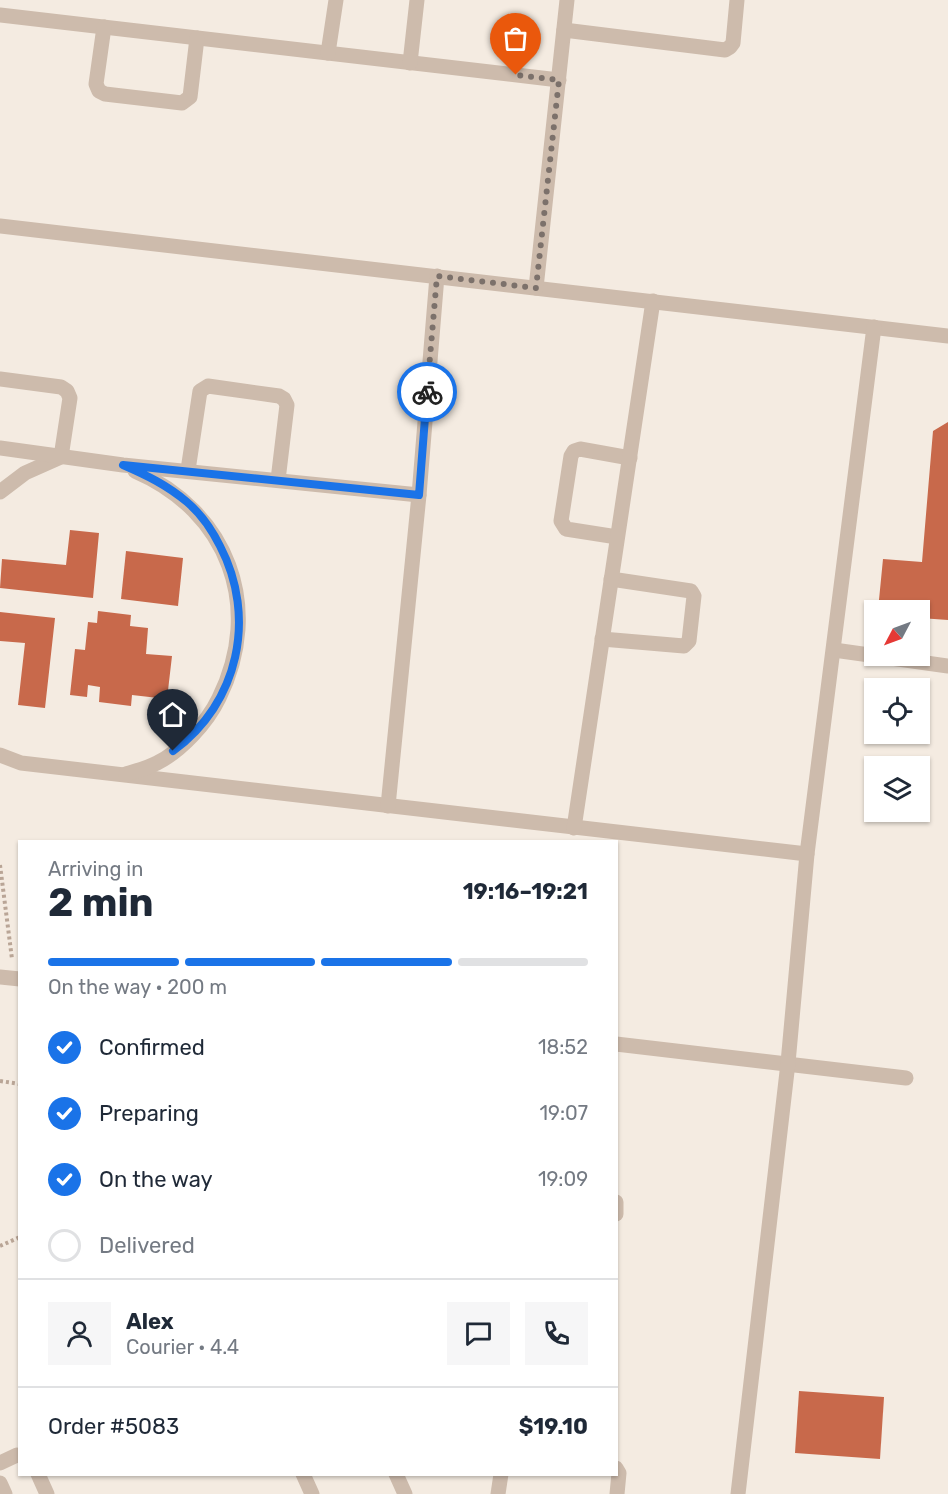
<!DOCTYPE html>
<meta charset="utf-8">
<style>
:root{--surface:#fff;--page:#f6f6f7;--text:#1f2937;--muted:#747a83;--line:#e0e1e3;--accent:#1a73e8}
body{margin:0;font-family:Rubik,sans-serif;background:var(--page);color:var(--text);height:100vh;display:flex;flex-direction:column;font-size:22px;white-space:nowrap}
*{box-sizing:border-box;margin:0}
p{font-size:20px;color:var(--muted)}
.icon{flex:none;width:33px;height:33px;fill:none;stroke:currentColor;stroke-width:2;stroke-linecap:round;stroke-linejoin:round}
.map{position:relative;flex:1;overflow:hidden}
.side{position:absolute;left:18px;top:840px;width:600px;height:636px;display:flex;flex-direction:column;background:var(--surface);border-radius:0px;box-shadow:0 2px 4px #0004}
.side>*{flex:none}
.needle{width:39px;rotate:229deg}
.buttons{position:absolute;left:864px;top:600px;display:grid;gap:12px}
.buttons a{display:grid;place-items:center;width:66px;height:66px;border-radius:0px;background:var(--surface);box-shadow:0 2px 4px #0004;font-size:30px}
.pin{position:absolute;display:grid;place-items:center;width:51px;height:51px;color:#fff;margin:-62px -26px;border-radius:50% 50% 50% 0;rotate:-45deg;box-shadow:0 0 6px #0007}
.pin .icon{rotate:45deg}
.courier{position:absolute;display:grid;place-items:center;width:60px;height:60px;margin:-30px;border:4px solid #1a73e8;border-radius:50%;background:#fff;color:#222;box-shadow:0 2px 8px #0007}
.head em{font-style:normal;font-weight:700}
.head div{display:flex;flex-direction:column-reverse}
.head{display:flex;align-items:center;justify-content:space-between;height:102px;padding:0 30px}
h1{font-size:39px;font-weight:700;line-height:45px}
.bar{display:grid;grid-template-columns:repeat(4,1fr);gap:9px 6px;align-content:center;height:72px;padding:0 30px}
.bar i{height:8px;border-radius:4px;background:var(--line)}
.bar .active{background:var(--accent)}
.bar p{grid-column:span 4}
.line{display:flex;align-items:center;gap:15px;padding:0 30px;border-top:2px solid var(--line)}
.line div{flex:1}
.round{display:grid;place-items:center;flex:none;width:63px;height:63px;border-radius:0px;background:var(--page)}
ol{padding:0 30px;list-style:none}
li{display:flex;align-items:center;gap:18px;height:66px}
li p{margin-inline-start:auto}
li .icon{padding:6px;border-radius:50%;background:var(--accent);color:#fff;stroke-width:4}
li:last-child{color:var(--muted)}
li i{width:33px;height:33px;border:3px solid var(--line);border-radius:50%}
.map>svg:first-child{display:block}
.building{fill:#c8694b}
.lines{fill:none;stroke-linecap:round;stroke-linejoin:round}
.path{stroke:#b9a596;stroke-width:4;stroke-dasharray:3 3;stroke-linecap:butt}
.minor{stroke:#cdbbac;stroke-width:15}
.done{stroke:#7c716b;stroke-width:6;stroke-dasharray:0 10.8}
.route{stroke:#1a73e8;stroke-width:8}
</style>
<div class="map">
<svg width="948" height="1494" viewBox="0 0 948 1494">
<rect width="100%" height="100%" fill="#f4ebe1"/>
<g class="building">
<path d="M948 422V620L920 618V610H878L883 559 922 562 933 431Z"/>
<path d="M70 530 99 533 93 598 0 588 2 559 66 565Z"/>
<path d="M126 551 183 558 178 606 121 599Z"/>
<path d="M98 611 131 615 130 626 148 628 146 654 172 656 167 699 132 695 131 706 99 702 100 687 88 685 87 697 70 695 75 649 85 650 88 622 97 623Z"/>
<path d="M0 612 55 618 45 708 18 705 25 643 0 641Z"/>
<path d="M799 1391 884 1397 880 1459 795 1453Z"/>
</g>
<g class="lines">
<g class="path">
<path d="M0 865 12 959"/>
<path d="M0 1081 20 1084"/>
<path d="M0 1246 20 1237"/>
</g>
<g class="minor">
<path d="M0 15 559 80"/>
<path d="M104 27 96 84 99 91 105 94 182 103 190 97 197 38"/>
<path d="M564 30 725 50 730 47 733 43 737 0"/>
<path d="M328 53 336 0"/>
<path d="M410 63 417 0"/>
<path d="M0 226 948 336"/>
<path d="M536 288 567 0"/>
<path d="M0 379 61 387 67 391 70 398 61 457 25 473 0 492"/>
<path d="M0 448 123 465 419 495"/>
<path d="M188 470 200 391 208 386 279 396 284 399 287 405 278 480"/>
<path d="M617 537 566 529 561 521 571 456 574 451 580 449 630 458"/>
<path d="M602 639 684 646 689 641 694 596 691 591 611 579"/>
<path d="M834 650 948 666"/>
<path d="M0 755 21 763 807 854"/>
<path d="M126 774C136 771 147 768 157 763 181 751 207 723 219 698 264 607 228 511 135 471"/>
<path d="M388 806 419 495 437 276"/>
<path d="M574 828 653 301"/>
<path d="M0 977 20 979"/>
<path d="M616 1044 906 1078"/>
<path d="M616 1202V1214"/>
<path d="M0 1463 17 1455 20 1456"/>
<path d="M616 1468 619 1473 617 1494"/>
<path d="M38 1474 47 1494"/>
<path d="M303 1474 312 1494"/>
<path d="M396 1474 405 1494"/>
<path d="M0 1483 5 1494"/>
<path d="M498 1494 501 1474"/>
<path d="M738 1494 788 1063 807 854 874 327"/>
</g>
</g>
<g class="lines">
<path class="done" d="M427 392 437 276 536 288 559 80 516 75"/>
<path class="route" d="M173 751C239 703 257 617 220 546 212 530 200 513 187 502 167 485 146 475 123 465L419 495 427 392"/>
</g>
</svg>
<div class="buttons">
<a><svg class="needle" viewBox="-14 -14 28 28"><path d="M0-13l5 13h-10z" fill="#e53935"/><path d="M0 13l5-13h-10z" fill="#747a83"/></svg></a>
<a><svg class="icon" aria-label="locate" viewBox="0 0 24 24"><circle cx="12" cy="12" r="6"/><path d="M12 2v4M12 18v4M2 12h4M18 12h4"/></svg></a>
<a><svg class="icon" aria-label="layers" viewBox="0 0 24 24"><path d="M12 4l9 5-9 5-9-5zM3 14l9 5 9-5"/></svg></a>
</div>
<div class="pin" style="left:516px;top:75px;background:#ea580c"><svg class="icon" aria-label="bag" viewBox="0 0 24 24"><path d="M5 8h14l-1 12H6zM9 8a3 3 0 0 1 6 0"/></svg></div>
<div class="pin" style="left:173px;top:751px;background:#1f2937"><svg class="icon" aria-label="home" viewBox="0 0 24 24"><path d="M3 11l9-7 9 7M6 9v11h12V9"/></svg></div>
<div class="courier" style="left:427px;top:392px"><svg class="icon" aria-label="bike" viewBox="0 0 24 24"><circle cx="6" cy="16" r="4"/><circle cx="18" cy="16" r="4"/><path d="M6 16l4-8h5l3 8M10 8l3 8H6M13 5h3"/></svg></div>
<section class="side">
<div class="head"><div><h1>2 min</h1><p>Arriving in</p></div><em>19:16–19:21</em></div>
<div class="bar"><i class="active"></i><i class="active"></i><i class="active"></i><i></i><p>On the way · 200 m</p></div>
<ol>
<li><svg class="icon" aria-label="check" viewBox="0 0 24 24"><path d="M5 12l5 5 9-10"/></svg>Confirmed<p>18:52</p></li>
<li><svg class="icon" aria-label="check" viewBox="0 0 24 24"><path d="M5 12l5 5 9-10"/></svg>Preparing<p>19:07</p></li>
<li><svg class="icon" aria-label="check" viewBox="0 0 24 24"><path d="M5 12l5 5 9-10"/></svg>On the way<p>19:09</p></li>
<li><i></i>Delivered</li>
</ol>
<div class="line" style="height:108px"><a class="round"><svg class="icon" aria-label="person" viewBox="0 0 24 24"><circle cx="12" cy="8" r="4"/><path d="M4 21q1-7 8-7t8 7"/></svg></a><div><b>Alex</b><p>Courier · 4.4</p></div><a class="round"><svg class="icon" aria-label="chat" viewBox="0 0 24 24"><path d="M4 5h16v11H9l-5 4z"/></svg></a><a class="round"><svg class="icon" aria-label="phone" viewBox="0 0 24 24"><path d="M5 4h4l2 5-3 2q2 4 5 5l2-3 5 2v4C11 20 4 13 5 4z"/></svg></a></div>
<div class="line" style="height:78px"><div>Order #5083</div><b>$19.10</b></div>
</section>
</div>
